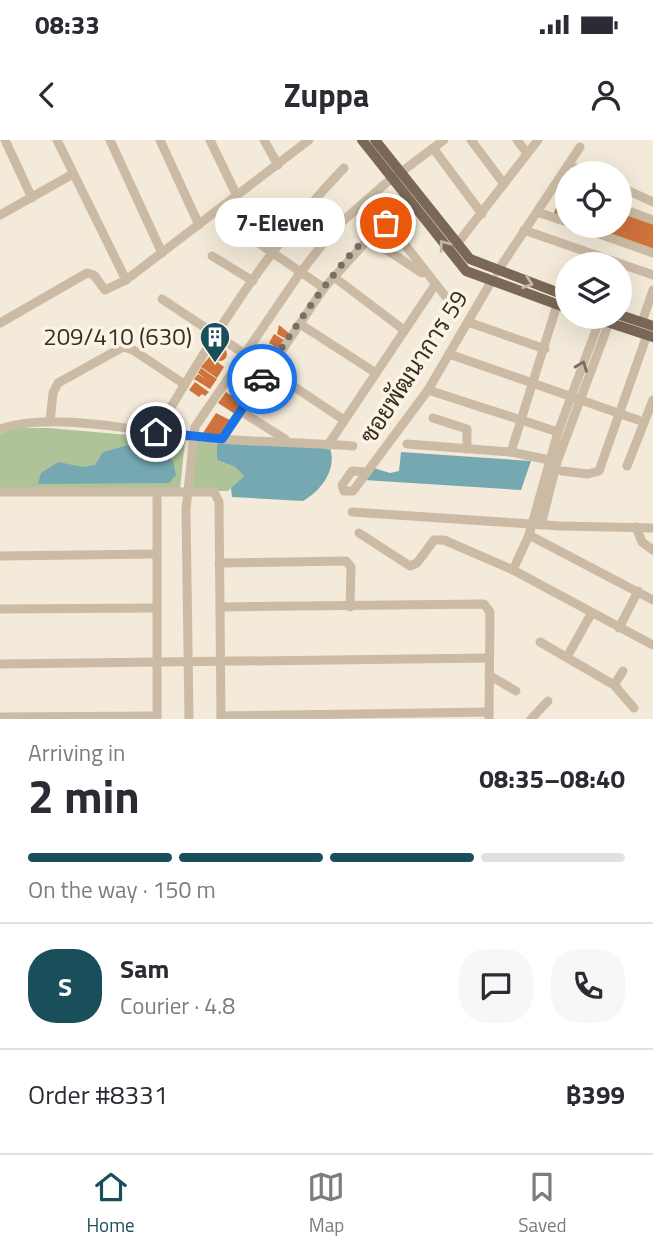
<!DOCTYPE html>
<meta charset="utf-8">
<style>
:root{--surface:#fff;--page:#f7f7f7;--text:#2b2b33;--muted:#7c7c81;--line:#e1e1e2;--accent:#194e5b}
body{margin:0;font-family:"Titillium Web",Sarabun,sans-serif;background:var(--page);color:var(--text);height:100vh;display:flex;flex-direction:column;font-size:26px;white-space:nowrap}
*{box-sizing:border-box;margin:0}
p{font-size:23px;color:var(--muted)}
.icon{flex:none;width:38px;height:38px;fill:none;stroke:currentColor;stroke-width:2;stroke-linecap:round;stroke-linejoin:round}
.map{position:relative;height:579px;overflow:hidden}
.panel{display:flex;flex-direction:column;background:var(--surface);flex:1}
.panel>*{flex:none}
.controls{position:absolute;left:555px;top:21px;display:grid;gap:14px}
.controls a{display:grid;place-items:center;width:77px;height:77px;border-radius:50%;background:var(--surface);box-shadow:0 7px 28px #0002;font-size:35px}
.pin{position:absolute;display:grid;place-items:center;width:60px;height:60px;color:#fff;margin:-30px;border:4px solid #fff;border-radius:50%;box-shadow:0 2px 7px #0007}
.courier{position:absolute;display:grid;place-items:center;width:70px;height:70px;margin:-35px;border:5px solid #1a73e8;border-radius:50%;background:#fff;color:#222;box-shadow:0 2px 9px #0007}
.bubble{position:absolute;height:49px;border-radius:24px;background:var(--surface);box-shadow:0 7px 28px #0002;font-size:23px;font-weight:700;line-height:49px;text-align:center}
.summary em{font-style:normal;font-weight:700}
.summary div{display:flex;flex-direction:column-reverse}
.summary{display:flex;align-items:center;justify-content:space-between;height:119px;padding:0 28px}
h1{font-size:46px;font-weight:700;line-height:52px}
.bar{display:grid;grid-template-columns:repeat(4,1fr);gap:10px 7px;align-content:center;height:84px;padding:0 28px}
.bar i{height:9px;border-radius:5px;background:var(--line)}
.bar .on{background:var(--accent)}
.bar p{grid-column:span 4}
.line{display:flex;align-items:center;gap:18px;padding:0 28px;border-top:2px solid var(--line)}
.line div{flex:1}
.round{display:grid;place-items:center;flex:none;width:74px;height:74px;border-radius:28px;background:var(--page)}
.status{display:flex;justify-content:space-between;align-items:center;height:49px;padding:0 35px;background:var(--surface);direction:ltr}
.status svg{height:19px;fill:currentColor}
header{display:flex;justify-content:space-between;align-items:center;height:91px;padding:0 28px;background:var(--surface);font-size:32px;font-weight:700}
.tab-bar{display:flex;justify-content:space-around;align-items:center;height:98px;border-top:2px solid var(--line);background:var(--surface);font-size:19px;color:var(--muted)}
.tab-bar a{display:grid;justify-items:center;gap:4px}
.tab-bar .on{color:var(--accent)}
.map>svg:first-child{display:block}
.green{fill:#afc398}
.water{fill:#76a8b2}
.building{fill:#cf723b}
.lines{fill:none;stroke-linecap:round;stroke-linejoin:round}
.minor{stroke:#ccbba4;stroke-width:9}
.major{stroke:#7a6756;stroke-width:10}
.oneway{stroke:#c1b5a5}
.oneway2{stroke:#7a6d5f}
.done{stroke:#797065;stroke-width:7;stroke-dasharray:0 12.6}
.route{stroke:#1a73e8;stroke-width:9}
.labels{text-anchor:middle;stroke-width:7;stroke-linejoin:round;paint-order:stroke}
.poi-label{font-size:24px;fill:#372e26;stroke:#fbf4e5;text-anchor:end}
.street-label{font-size:24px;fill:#372e26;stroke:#fbf4e5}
</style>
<div class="status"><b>08:33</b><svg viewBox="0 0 49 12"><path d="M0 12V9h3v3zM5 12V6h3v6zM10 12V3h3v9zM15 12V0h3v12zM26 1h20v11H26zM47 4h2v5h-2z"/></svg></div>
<header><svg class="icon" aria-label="back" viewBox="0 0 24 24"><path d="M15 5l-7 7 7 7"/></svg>Zuppa<svg class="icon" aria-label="person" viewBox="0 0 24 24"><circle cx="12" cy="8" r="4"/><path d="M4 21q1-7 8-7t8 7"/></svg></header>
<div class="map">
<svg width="653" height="579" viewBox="0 0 653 579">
<rect width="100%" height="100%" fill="#f3ead9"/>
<g class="green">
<path d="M15 288H49L185 300 180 350H0V294Z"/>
<path d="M198 300 217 304V320L235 327 244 336 228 351H185Z"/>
</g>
<g class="water">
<path d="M147 300 154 307 149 318 167 316 173 321 176 335 169 343 38 344 41 333 58 322 83 327 95 325 103 312Z"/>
<path d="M217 300 330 308C337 329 322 350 303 361L232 357 231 348 244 336 235 327 217 320Z"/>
<path d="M401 312 531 321 521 350 364 340 374 328 390 333 399 331Z"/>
</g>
<g class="building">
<path d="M561 53 567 55V80L553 76Z"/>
<path d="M620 73 653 84V110L584 86H620Z"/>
<path d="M279 185 290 194 286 199 277 194Z"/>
<path d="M274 194 284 200 278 208 269 203Z"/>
<circle cx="220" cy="214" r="7"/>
<path d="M210 216 224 227 217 238 201 227Z"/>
<path d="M201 228 217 239 210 249 194 239 198 234 207 240 198 233Z"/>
<path d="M195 242 209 252 205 256 202 254 199 257 189 250Z"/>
<path d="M226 252 242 263 235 274 218 263Z"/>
<path d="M216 273 230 280 220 295 201 296Z"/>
</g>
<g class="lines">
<g class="minor">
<path d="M5 0 32 58"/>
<path d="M57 0 126 140"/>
<path d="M110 0 162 113"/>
<path d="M160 0 199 85"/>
<path d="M210 0 237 56"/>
<path d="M264 0 278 25"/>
<path d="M471 0 504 44"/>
<path d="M517 0 527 13"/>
<path d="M433 8 482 74"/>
<path d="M568 25 587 33"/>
<path d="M554 46 567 50"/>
<path d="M620 47 653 62"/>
<path d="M620 68 653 80"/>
<path d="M537 72 567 82"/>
<path d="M0 75 73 34"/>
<path d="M577 86 653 113"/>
<path d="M524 90 653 135"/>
<path d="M367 97 422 133"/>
<path d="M254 100 324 148"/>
<path d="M457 104 538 0"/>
<path d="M212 116 253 141"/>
<path d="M497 132 580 7"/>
<path d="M334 137 404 190"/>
<path d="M162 159 344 280"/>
<path d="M468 182 545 209"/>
<path d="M642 182 653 150"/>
<path d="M0 183 87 133 94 135 105 150 126 140 309 0"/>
<path d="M300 184 376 233"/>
<path d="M449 214 638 280"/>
<path d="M428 250 558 292"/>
<path d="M242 272 285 299"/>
<path d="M433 278 467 289V309"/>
<path d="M50 282 53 253 58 243 123 207 133 210 184 244"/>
<path d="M0 289C50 271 138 291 192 297 245 302 299 302 353 306"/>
<path d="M156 292C211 200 269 105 344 28"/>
<path d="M222 299 324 148 383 83H388L446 157"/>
<path d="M407 304 511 312 554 321"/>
<path d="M328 305 435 145"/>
<path d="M511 312 557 165"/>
<path d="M627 326 653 260"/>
<path d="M562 331 588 334 599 331 647 195"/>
<path d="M367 332 352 331 342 345 344 351H353L428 250 491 142"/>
<path d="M0 352H214L219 362 221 579"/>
<path d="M352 372 560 386 653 388"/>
<path d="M541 385 557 322 609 183"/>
<path d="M636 387 642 402 653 410"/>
<path d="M359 393 410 426 417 423 434 400H444L513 430 653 505"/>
<path d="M529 395 653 460"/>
<path d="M0 416 156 414"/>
<path d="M219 423 346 421 351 427 350 467"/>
<path d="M513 430 529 395 558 292 600 179"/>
<path d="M220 467 484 464 490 472 489 579"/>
<path d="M0 469 156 468"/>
<path d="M619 488 638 451"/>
<path d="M540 502 614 545 634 568"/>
<path d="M567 517 591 474"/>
<path d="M0 524 489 518"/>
<path d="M489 535 516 551"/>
<path d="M614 545 623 531"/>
<path d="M221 576 489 572"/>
<path d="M0 577 157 576"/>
<path d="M157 579V351"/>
<path d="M189 579 186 369 195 287 300 133 336 87 385 44 444 0"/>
<path d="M531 579 548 561"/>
</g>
<g class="major">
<path d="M362 0 466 131 567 168"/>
<path d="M375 0 470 119 567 156"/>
<path d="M620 175 653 186"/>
<path d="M592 177 653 197"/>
</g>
</g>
<defs><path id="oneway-chevron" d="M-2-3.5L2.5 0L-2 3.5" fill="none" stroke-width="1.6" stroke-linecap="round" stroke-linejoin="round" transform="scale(1.75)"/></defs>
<g class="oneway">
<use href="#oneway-chevron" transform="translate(444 105) rotate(-127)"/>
<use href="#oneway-chevron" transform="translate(528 143) rotate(19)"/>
</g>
<use class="oneway2" href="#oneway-chevron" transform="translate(582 226) rotate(-69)"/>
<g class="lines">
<path class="done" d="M262 239C285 201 349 103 386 83"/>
<path class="route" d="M156 292 222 299 262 239"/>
</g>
<defs>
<g id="building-pin" transform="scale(1.575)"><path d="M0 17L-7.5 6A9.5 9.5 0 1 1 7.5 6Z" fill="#194e5b" stroke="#fbf4e5"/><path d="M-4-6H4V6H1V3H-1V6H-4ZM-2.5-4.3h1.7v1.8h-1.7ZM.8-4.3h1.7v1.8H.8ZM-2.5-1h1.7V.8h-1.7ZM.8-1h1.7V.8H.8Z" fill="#fff"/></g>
</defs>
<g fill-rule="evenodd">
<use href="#building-pin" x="215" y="197"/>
</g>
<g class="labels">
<g class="poi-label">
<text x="192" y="205">209/410 (630)</text>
</g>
<g class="street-label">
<text transform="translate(414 227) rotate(-57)" y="8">ซอยพัฒนาการ 59</text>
</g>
</g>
</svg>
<div class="controls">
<a><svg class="icon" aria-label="locate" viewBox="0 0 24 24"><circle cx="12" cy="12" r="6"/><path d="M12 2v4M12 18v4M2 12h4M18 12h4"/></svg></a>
<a><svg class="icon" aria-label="layers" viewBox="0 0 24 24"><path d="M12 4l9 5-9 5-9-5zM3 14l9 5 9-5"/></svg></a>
</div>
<div class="pin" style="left:386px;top:83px;background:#ea580c"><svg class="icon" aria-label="bag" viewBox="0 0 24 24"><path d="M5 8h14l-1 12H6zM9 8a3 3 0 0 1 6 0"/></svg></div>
<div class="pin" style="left:156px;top:292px;background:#1f2937"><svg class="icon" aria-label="home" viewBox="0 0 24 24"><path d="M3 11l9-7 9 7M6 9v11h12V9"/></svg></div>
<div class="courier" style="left:262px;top:239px"><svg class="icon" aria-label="car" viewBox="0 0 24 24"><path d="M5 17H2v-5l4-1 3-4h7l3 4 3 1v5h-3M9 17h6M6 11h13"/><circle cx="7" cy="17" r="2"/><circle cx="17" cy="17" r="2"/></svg></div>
<div class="bubble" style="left:215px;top:58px;width:130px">7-Eleven</div>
</div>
<section class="panel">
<div class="summary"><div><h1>2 min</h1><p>Arriving in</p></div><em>08:35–08:40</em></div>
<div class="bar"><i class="on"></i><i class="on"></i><i class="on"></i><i></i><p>On the way · 150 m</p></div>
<div class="line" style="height:126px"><b class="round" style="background:var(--accent);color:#fff">S</b><div><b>Sam</b><p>Courier · 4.8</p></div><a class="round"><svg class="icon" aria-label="chat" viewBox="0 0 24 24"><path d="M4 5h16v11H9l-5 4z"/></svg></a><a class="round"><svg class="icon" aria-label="phone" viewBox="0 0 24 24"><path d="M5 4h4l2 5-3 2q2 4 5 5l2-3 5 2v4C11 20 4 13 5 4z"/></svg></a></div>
<div class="line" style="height:91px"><div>Order #8331</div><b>฿399</b></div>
</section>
<nav class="tab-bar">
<a class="on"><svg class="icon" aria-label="home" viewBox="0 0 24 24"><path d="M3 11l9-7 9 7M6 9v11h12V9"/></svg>Home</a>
<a><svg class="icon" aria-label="map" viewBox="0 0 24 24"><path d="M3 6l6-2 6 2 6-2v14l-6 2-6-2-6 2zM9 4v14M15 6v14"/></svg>Map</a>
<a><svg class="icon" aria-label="saved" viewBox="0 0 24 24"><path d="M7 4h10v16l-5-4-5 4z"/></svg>Saved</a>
</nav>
